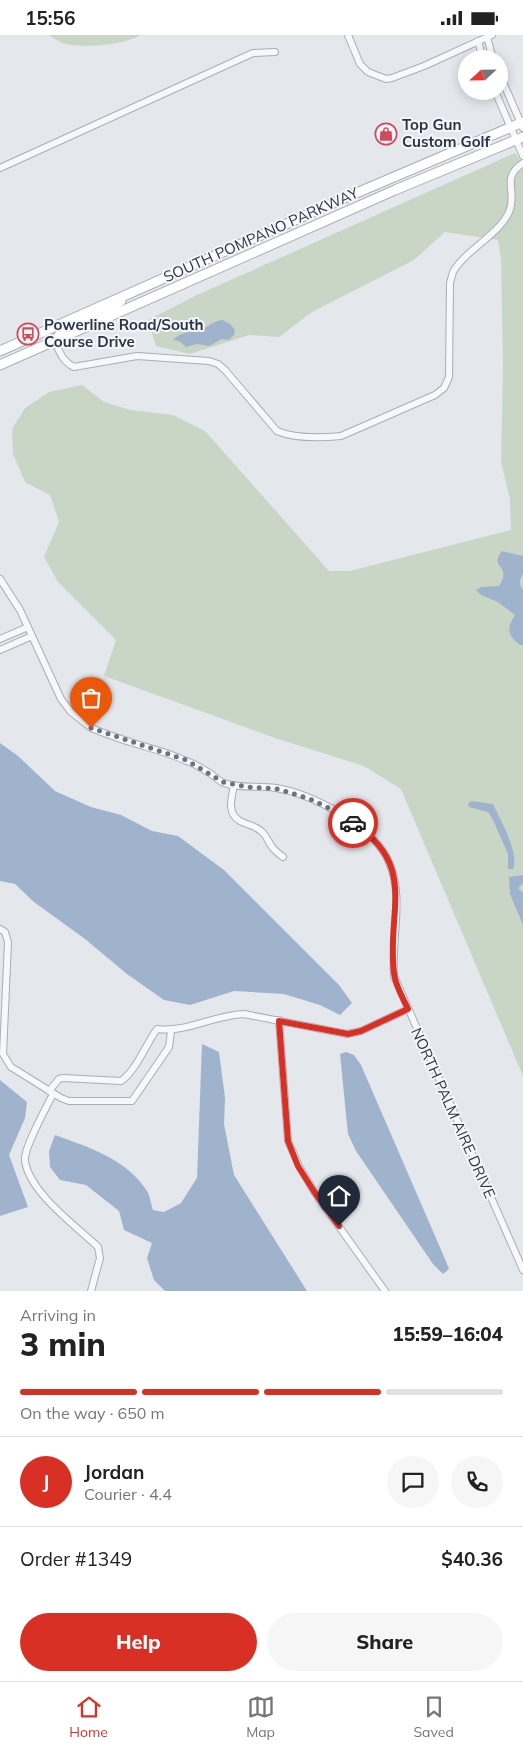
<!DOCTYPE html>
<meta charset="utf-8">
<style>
:root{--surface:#fff;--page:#f6f6f6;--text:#222;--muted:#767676;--line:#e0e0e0;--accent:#d93025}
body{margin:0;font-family:Mulish,sans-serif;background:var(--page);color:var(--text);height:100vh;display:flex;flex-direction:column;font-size:19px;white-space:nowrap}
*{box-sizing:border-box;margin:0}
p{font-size:16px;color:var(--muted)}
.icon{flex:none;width:28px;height:28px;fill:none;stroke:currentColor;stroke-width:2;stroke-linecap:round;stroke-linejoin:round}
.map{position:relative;height:1256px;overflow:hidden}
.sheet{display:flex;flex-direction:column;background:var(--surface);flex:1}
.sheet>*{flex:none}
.needle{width:32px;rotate:248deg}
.buttons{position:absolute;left:458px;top:15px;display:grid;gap:10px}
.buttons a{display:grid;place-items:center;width:50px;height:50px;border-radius:50%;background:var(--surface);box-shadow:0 2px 12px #0003;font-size:25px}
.pin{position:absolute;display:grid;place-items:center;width:42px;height:42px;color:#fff;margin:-51px -21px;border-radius:50% 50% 50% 0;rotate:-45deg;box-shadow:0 0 5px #0007}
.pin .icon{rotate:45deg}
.courier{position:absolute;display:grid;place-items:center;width:50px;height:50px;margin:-25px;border:4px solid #d93025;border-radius:50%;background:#fff;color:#222;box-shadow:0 1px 6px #0007}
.headline em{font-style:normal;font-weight:800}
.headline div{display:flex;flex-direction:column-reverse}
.headline{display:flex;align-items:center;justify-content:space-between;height:85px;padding:0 20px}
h1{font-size:32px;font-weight:800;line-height:38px}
.bar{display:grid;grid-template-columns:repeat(4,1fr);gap:8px 5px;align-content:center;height:60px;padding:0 20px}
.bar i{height:6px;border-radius:4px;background:var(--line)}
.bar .active{background:var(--accent)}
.bar p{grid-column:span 4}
.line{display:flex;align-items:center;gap:12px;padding:0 20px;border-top:1px solid var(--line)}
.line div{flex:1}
.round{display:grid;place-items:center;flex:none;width:52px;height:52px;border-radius:26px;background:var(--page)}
.button{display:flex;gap:10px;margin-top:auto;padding:10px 20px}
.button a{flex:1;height:58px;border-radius:30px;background:var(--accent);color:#fff;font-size:20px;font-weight:800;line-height:58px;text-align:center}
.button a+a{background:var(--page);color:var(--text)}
.status{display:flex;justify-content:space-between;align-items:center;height:35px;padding:0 25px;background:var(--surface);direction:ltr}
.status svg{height:14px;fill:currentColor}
.menu{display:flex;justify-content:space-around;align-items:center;height:70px;border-top:1px solid var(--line);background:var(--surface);font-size:14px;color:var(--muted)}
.menu a{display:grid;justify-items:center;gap:2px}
.menu .active{color:var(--accent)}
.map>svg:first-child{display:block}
.green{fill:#c9d6c5}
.water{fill:#9fb4cc}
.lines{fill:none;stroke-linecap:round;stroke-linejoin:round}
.minor-casing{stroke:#a9aeb7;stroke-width:8}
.secondary-casing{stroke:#a9aeb7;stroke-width:11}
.minor{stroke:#f7f8fa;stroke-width:6}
.secondary{stroke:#fff;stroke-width:9}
.done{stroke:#6c737f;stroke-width:5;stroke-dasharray:0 9}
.route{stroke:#d93025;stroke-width:6}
.labels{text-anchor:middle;stroke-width:4;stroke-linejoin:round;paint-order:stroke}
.poi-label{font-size:15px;font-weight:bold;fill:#2b3445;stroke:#f4f6f9;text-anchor:start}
.street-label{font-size:15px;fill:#2b3445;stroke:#f4f6f9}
</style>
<div class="status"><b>15:56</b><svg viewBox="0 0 49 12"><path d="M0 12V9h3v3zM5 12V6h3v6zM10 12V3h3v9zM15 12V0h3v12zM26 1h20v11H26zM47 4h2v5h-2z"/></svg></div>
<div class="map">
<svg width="523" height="1256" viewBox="0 0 523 1256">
<rect width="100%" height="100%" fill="#e4e7ec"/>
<g class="green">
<path d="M48 0H141C123 10 82 14 62 8 58 6 53 2 48 0Z"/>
<path d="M515 118 523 129V1041L401 754 364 731 275 703 104 641 116 605 58 547 44 522 59 487 50 460 25 447 13 419 12 394 25 373 49 357 82 350 104 367 130 375 173 380 205 396 329 536H350L511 495 510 464 501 427 503 333 501 224 498 205 445 197 414 225 312 277 279 302 249 300 190 319 156 311 148 285 197 260Z"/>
</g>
<g class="water">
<path d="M223 285 230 289 235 295 234 300 229 305 222 304 209 311 197 309 186 312 179 306 173 305C181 297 190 297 200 295 209 292 212 286 223 285Z"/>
<path d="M502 516 523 521V539C519 544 519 550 523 555V610H520C506 599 507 593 515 580L498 567 481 560 476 555 481 552 499 551C513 529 488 534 502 516Z"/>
<path d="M0 708 18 721 55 756 91 772 121 780 152 796 178 801 224 835 339 950 352 968 340 980 320 970 284 959 234 956 190 970 164 965 127 939 85 904 34 867 15 849 0 846Z"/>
<path d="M471 766 493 769C500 784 520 819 513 834H508V819L493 785 488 777 469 772 468 769Z"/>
<path d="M523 840V848L518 853 523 858V890L510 859 509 842Z"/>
<path d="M202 1009 219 1017 225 1063 224 1089 234 1140 307 1256H165L154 1245 147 1223 152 1208 124 1195 119 1176 86 1150 60 1145 50 1132 49 1116 55 1100C88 1112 127 1124 147 1156 150 1161 151 1169 153 1175L164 1177 181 1168 197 1143Z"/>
<path d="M346 1017 354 1020 361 1030 445 1224 449 1234 443 1239 433 1229 356 1116 348 1099 340 1019Z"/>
<path d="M0 1045 27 1067 25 1083 9 1120 28 1172 0 1181Z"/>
</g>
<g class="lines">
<g class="minor-casing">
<g id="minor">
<path d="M348 0 360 29 368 37 386 44 392 43 424 31 492 0"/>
<path d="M487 2 493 24"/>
<path d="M478 6 483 24"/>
<path d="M499 38 523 93"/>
<path d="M495 56 523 121"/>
<path d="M0 133 253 18 275 17"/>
<path d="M55 307C60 318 63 327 74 332L137 321 209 326 218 329 225 335 277 396C296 404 320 403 341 401L435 360 444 353 449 342 450 248C451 245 452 240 453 237 464 216 499 200 509 177 518 156 500 143 523 128"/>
<path d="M0 544 20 575 61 664 71 677 91 693C104 698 117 703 130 707 149 713 167 717 184 725 194 728 203 734 211 739 215 742 219 746 224 748 240 754 259 750 276 753 312 759 372 790 388 825 405 861 391 903 394 941L523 1235"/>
<path d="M0 604 28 592"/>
<path d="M0 615 32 601"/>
<path d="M234 750C232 762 226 778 240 786 247 790 254 790 261 796 266 800 268 806 272 812 275 816 279 819 283 822"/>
<path d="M0 894 5 897 8 907 3 1019 11 1032 61 1063 69 1066H132L169 1012 171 996"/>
<path d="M279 985 288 1106 299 1131 315 1158 385 1256"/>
<path d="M49 1056 59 1044 63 1043 121 1046C136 1036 146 1009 157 994 186 998 214 980 244 979L347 999 361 996 408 974"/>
<path d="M53 1059C47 1071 23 1114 25 1126 30 1158 75 1190 98 1212L100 1223 91 1256"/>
</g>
</g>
<g class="secondary-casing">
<g id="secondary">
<path d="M55 307C64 285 102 281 121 266"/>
<path d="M0 316 347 162 523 87"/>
<path d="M0 330 395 155 523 102"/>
</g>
</g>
<use href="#minor" class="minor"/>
<use href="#secondary" class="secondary"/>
</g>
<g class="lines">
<path class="done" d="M91 693 186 725 223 747 248 752 278 754 310 764 333 775 353 788"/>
<path class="route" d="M339 1191 315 1158 298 1131 288 1106 279 986 348 999 361 996 408 974C403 963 395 950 394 938 386 877 419 831 353 788"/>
</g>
<defs>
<g id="shop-ring" transform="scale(1.125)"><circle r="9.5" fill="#f4f6f9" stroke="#d1495b" stroke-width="1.5"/><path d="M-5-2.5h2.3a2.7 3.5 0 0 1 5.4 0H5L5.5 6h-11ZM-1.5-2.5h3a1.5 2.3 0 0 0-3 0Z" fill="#d1495b"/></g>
<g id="bus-ring" transform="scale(1.125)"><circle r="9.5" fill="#f4f6f9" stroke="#d1495b" stroke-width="1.5"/><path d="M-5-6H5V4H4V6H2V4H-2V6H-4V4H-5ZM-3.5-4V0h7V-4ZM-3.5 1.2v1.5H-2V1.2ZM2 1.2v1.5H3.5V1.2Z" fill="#d1495b"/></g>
</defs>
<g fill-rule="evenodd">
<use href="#shop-ring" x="386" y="99"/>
<use href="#bus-ring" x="28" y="299"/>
</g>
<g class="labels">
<g class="poi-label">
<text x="402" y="95">Top Gun<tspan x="402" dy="17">Custom Golf</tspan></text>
<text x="44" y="295">Powerline Road/South<tspan x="44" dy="17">Course Drive</tspan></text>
</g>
<g class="street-label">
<text transform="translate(261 200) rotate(-24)" y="5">SOUTH POMPANO PARKWAY</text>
<text transform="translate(453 1078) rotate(66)" y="5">NORTH PALM AIRE DRIVE</text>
</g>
</g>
</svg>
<div class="buttons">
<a><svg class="needle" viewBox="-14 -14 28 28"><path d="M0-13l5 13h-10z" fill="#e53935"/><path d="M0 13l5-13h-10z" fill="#767676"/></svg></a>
</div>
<div class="pin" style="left:91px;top:693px;background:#ea580c"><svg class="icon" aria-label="bag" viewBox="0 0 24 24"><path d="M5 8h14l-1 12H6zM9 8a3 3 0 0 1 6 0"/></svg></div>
<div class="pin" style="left:339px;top:1191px;background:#1f2937"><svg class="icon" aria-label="home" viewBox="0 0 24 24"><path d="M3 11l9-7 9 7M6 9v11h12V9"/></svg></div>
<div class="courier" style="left:353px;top:788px"><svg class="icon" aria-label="car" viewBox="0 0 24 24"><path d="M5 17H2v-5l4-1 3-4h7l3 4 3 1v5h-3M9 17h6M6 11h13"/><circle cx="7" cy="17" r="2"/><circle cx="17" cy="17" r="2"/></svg></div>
</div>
<section class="sheet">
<div class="headline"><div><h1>3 min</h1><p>Arriving in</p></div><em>15:59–16:04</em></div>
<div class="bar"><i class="active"></i><i class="active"></i><i class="active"></i><i></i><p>On the way · 650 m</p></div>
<div class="line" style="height:90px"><b class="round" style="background:var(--accent);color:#fff">J</b><div><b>Jordan</b><p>Courier · 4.4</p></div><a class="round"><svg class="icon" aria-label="chat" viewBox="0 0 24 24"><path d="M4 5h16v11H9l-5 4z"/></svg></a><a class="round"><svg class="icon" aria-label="phone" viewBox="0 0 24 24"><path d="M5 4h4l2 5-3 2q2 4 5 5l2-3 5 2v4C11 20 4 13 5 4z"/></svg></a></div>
<div class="line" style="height:65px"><div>Order #1349</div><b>$40.36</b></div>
<div class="button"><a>Help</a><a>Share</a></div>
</section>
<nav class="menu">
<a class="active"><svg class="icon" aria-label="home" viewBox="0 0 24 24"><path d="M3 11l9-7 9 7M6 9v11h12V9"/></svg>Home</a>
<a><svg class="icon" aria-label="map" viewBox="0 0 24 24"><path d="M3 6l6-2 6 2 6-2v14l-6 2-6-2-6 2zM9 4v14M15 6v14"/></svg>Map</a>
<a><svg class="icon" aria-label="saved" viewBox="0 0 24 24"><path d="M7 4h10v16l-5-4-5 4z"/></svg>Saved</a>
</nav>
